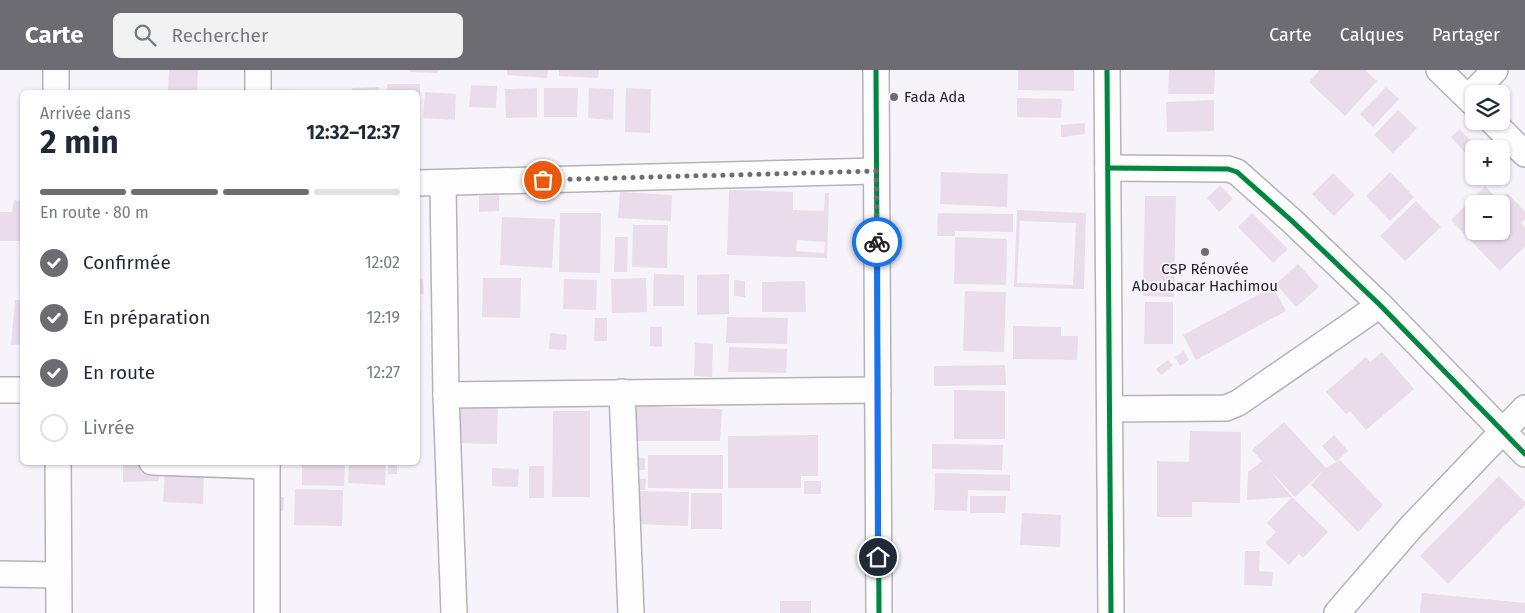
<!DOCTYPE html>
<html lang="fr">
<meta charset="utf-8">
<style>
:root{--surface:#fff;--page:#f2f2f3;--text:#1f2937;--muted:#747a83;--line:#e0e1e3;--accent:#6e6c73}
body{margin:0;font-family:"Fira Sans",sans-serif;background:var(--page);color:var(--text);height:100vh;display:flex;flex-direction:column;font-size:19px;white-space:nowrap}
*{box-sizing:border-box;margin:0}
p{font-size:16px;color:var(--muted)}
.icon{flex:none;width:28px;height:28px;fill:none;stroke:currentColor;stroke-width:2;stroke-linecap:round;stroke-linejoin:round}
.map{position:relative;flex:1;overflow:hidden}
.sheet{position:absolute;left:20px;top:20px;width:400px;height:375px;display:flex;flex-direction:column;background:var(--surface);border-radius:8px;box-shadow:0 1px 4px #0004}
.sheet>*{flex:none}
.controls{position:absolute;left:1465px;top:15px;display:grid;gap:10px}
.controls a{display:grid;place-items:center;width:45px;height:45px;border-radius:8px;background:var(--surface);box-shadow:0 1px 4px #0004;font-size:25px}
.pin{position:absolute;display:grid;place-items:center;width:42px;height:42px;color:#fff;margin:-21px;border:2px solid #fff;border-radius:50%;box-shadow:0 1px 5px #0007}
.courier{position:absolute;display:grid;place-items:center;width:50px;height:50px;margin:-25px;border:4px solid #1a73e8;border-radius:50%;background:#fff;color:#222;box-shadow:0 1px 6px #0007}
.headline em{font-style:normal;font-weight:700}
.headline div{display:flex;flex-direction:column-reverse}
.headline{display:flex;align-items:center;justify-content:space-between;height:85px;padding:0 20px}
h1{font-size:32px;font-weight:700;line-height:38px}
.bar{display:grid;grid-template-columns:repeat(4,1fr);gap:8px 5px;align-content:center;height:60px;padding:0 20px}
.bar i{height:6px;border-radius:4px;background:var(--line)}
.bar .selected{background:var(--accent)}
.bar p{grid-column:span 4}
ol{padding:0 20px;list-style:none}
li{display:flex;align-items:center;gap:15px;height:55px}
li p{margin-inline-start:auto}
li .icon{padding:5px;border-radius:50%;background:var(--accent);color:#fff;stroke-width:4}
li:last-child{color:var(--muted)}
li i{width:28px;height:28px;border:2px solid var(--line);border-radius:50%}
header{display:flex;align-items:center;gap:30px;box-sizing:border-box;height:70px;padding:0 25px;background:var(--accent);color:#fff}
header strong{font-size:24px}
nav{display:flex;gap:28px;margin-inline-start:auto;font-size:18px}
.search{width:350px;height:45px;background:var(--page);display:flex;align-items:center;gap:12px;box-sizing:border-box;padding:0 18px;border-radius:8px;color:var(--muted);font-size:19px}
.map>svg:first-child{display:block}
.building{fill:#eadceb;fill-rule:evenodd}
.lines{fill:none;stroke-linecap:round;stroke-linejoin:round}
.minor-casing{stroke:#b5b2b9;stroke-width:28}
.minor{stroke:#fefdfe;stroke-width:25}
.cycleway-casing{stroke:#f5f2fc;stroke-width:8}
.cycleway{stroke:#00873e;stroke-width:5}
.done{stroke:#6e6c73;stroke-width:5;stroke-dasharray:0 9}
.route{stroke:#1a73e8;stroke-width:6}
.poi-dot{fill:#6e6c73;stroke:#f5f2fc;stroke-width:2}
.labels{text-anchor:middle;stroke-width:4;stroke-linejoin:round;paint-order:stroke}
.poi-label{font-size:15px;fill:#25222b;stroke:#f5f2fc;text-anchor:start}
</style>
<header>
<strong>Carte</strong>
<div class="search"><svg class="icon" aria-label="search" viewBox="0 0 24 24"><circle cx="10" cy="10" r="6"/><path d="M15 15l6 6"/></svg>Rechercher</div>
<nav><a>Carte</a><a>Calques</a><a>Partager</a></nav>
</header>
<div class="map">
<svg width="1525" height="543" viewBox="0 0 1525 543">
<rect width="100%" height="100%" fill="#f6f4fa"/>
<g class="building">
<path d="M169 0H198L197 22H168Z"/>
<path d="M410 0H438V3L410 2Z"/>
<path d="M507 0H548L547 8 507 5Z"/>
<path d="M559 0H599L598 8 559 6Z"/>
<path d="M1018 0H1074V21L1018 20Z"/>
<path d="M1169 0H1215L1214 24H1168Z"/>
<path d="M1320 0H1365L1377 11 1345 46 1309 12Z"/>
<path d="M387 14H420V40H418V22H387Z"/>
<path d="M471 15 497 16 496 38 469 37Z"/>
<path d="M379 17V22H353L352 18Z"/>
<path d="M1386 17 1399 29 1373 57 1360 44Z"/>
<path d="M537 18V47L506 48 505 19Z"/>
<path d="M544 18H578L577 47H544Z"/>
<path d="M589 18 614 19 613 50 588 48Z"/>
<path d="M626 18 651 19 650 63 625 62Z"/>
<path d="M276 19 306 20V22H276Z"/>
<path d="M425 22 456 24 455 50 423 48Z"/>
<path d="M1017 28 1062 29 1061 48 1017 47Z"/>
<path d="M1214 30V61L1167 62 1166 32Z"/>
<path d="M1398 40 1417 58 1393 83 1374 65Z"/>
<path d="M1085 53V64L1061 67V55Z"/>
<path d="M1460 59 1477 78 1474 79 1468 86 1451 67Z"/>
<path d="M941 102 1008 104 1007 137 940 134Z"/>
<path d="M1390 102 1414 127 1390 151 1366 126Z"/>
<path d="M1333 103 1355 125 1334 146 1312 124Z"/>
<path d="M1220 115 1233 129 1219 142 1207 128Z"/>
<path d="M1485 116 1499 130 1507 123 1525 141V149L1521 153 1525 157V176L1500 201 1451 150ZM1474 134H1501V161H1474Z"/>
<path d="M729 120 793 122V140L824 141 825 123H829L827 188 727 185ZM797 170 825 172 824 183 796 181Z"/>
<path d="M620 122 672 125 671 151 618 148Z"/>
<path d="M499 125V141L479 142V126Z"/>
<path d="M1145 126H1176L1174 227 1143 226Z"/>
<path d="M14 130 22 131V171H0V142H12Z"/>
<path d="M1416 131 1441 157 1405 191 1380 166Z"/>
<path d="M1017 140 1086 143 1084 219 1014 217ZM1020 151 1076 153 1073 215 1017 213Z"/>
<path d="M560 143H601L600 203 559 202Z"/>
<path d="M938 143 1013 144V162L955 161V166H937Z"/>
<path d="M1252 143 1288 179 1273 193 1238 157Z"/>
<path d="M502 147 555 149 552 198 500 195Z"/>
<path d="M633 155H668L667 198 632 197Z"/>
<path d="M615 167H628L627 202H614Z"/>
<path d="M955 167 1007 169 1006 215 954 214Z"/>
<path d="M1298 194 1319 217 1296 237 1276 214Z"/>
<path d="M654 204 684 205V236H653Z"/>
<path d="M729 204V244L697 245V205Z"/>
<path d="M483 208H521L520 248 482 247Z"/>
<path d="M646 208 647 242 612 243 611 209Z"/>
<path d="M418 209H423L424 224H418Z"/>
<path d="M564 209 597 210 596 240 563 239Z"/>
<path d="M734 210 745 211V227L734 226Z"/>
<path d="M805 211 806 242H762V212Z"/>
<path d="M1273 217 1286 241 1196 290 1183 265Z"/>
<path d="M965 221 1006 222 1004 282 963 281Z"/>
<path d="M15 230H22V274L11 275Z"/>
<path d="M1145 232H1173V274H1144Z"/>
<rect x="418" y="239" width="3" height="10"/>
<path d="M727 247 788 248 787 274 726 273Z"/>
<path d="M595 248H607V271H594Z"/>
<path d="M1013 256 1061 257V266H1078L1077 290 1013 289Z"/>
<path d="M650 257H662V277L650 276Z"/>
<path d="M550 263 567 265 566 280 549 279Z"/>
<path d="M695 273 713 274 712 307 694 306Z"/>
<path d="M729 277 787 279 786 303 728 302Z"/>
<path d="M1184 281 1189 290 1180 296 1175 287Z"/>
<path d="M1382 282 1414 319 1366 360 1350 341 1346 344 1326 322 1366 287 1370 292Z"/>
<path d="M1168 290 1173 295 1161 305 1156 299Z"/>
<path d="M1005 295 1006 315 934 316V296Z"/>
<path d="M954 320 1005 321V369H954Z"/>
<path d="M630 331 658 337 722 339 720 371H629Z"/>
<path d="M457 334 498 335 497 374 456 373Z"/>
<path d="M553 341H590V427H552Z"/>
<path d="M1284 352 1326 398 1340 390 1383 435 1358 462 1311 415 1324 400 1295 427 1267 397 1292 427 1328 462 1303 488 1299 484 1289 495 1265 473 1276 462 1267 453 1292 427 1247 430 1248 402 1262 391 1252 380Z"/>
<path d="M1190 361 1241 362 1240 433 1192 432V447H1157V391L1189 392Z"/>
<path d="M818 365V406H801V418H728V366Z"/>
<path d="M1334 365 1348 381 1336 392 1322 376Z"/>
<path d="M932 374 1003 375 1002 400 932 399Z"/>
<path d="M648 385H723V419L648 418Z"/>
<path d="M629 387 645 388V400H628Z"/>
<path d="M302 392H345L344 416 302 415Z"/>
<path d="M349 392H386L385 415 348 413Z"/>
<rect x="388" y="392" width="9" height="12"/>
<path d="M123 394H159V411L123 412Z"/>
<rect x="529" y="396" width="15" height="32"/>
<path d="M492 398 519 399 518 417 492 416Z"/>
<path d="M165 400 204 401 203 434 163 432Z"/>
<path d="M935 403 1010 405V421L968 420 967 441 934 440Z"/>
<path d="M1499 406 1525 432V435L1448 514 1420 486Z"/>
<path d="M627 408 646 409 645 420H627Z"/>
<rect x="804" y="411" width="17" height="13"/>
<path d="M295 419 343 420 342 456 294 455Z"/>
<path d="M636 421 689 422 688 456 636 454Z"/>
<rect x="691" y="423" width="31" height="36"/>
<path d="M274 425 284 427 283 441 272 440Z"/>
<path d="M970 426H1006L1005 443H970Z"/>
<path d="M1022 443 1061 445 1060 477 1020 475Z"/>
<path d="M1245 481H1260L1259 501 1273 502 1272 516 1244 515Z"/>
<path d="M1422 523 1525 533V543H1420Z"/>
<rect x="780" y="531" width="31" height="12"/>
</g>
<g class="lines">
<g class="minor-casing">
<g id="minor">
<path d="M56 0V22"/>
<path d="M258 0V22"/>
<path d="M876 0 879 543"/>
<path d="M1107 0 1111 543"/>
<path d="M1439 0 1474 34"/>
<path d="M1468 28 1495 0"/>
<path d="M1492 51 1525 84"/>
<path d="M1108 98 1228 99 1237 102 1292 151 1380 235 1525 384"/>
<path d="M418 113 876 101"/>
<path d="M443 113 446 325 454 543"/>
<path d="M0 320H22"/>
<path d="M622 322 631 543"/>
<path d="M446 325 878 320"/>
<path d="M1110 339 1226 338 1238 333 1380 235"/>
<path d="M58 392 59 543"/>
<path d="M152 392 267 396"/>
<path d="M0 504 58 505"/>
<path d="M267 543V392"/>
<path d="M1337 543 1412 456 1525 338"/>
</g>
</g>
<use href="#minor" class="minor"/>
<g class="cycleway-casing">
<g id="cycleway">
<path d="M876 0 879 543"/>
<path d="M1107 0 1111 543"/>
<path d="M1108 98 1228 99 1237 102 1292 151 1380 235 1525 384"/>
</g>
</g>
<use href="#cycleway" class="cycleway"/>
</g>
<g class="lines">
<path class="done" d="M543 110 876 101 877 172"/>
<path class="route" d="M877 172 878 487"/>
</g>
<g class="poi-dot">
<circle cx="894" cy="27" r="5"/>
<circle cx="1205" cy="182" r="5"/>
</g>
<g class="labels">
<g class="poi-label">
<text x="904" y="32">Fada Ada</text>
<text x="1205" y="204" text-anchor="middle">CSP Rénovée<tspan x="1205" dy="17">Aboubacar Hachimou</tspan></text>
</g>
</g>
</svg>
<div class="controls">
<a><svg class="icon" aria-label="layers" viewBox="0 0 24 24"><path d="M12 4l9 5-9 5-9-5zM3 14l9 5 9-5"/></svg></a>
<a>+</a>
<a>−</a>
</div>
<div class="pin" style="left:543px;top:110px;background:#ea580c"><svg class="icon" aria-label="bag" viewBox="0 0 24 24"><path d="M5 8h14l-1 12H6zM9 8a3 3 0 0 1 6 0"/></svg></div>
<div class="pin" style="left:878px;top:487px;background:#1f2937"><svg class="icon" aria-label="home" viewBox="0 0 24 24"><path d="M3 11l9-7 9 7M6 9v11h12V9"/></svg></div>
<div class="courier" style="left:877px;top:172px"><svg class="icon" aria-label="bike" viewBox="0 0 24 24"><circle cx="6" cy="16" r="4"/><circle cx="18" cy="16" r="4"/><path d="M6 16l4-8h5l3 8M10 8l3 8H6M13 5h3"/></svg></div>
<section class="sheet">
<div class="headline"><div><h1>2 min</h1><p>Arrivée dans</p></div><em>12:32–12:37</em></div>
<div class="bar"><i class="selected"></i><i class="selected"></i><i class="selected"></i><i></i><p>En route · 80 m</p></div>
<ol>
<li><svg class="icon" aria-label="check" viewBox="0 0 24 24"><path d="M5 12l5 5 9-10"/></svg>Confirmée<p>12:02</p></li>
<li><svg class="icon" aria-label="check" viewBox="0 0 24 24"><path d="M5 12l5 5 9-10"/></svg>En préparation<p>12:19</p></li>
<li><svg class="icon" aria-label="check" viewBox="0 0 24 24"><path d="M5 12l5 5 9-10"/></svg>En route<p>12:27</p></li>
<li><i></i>Livrée</li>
</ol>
</section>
</div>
